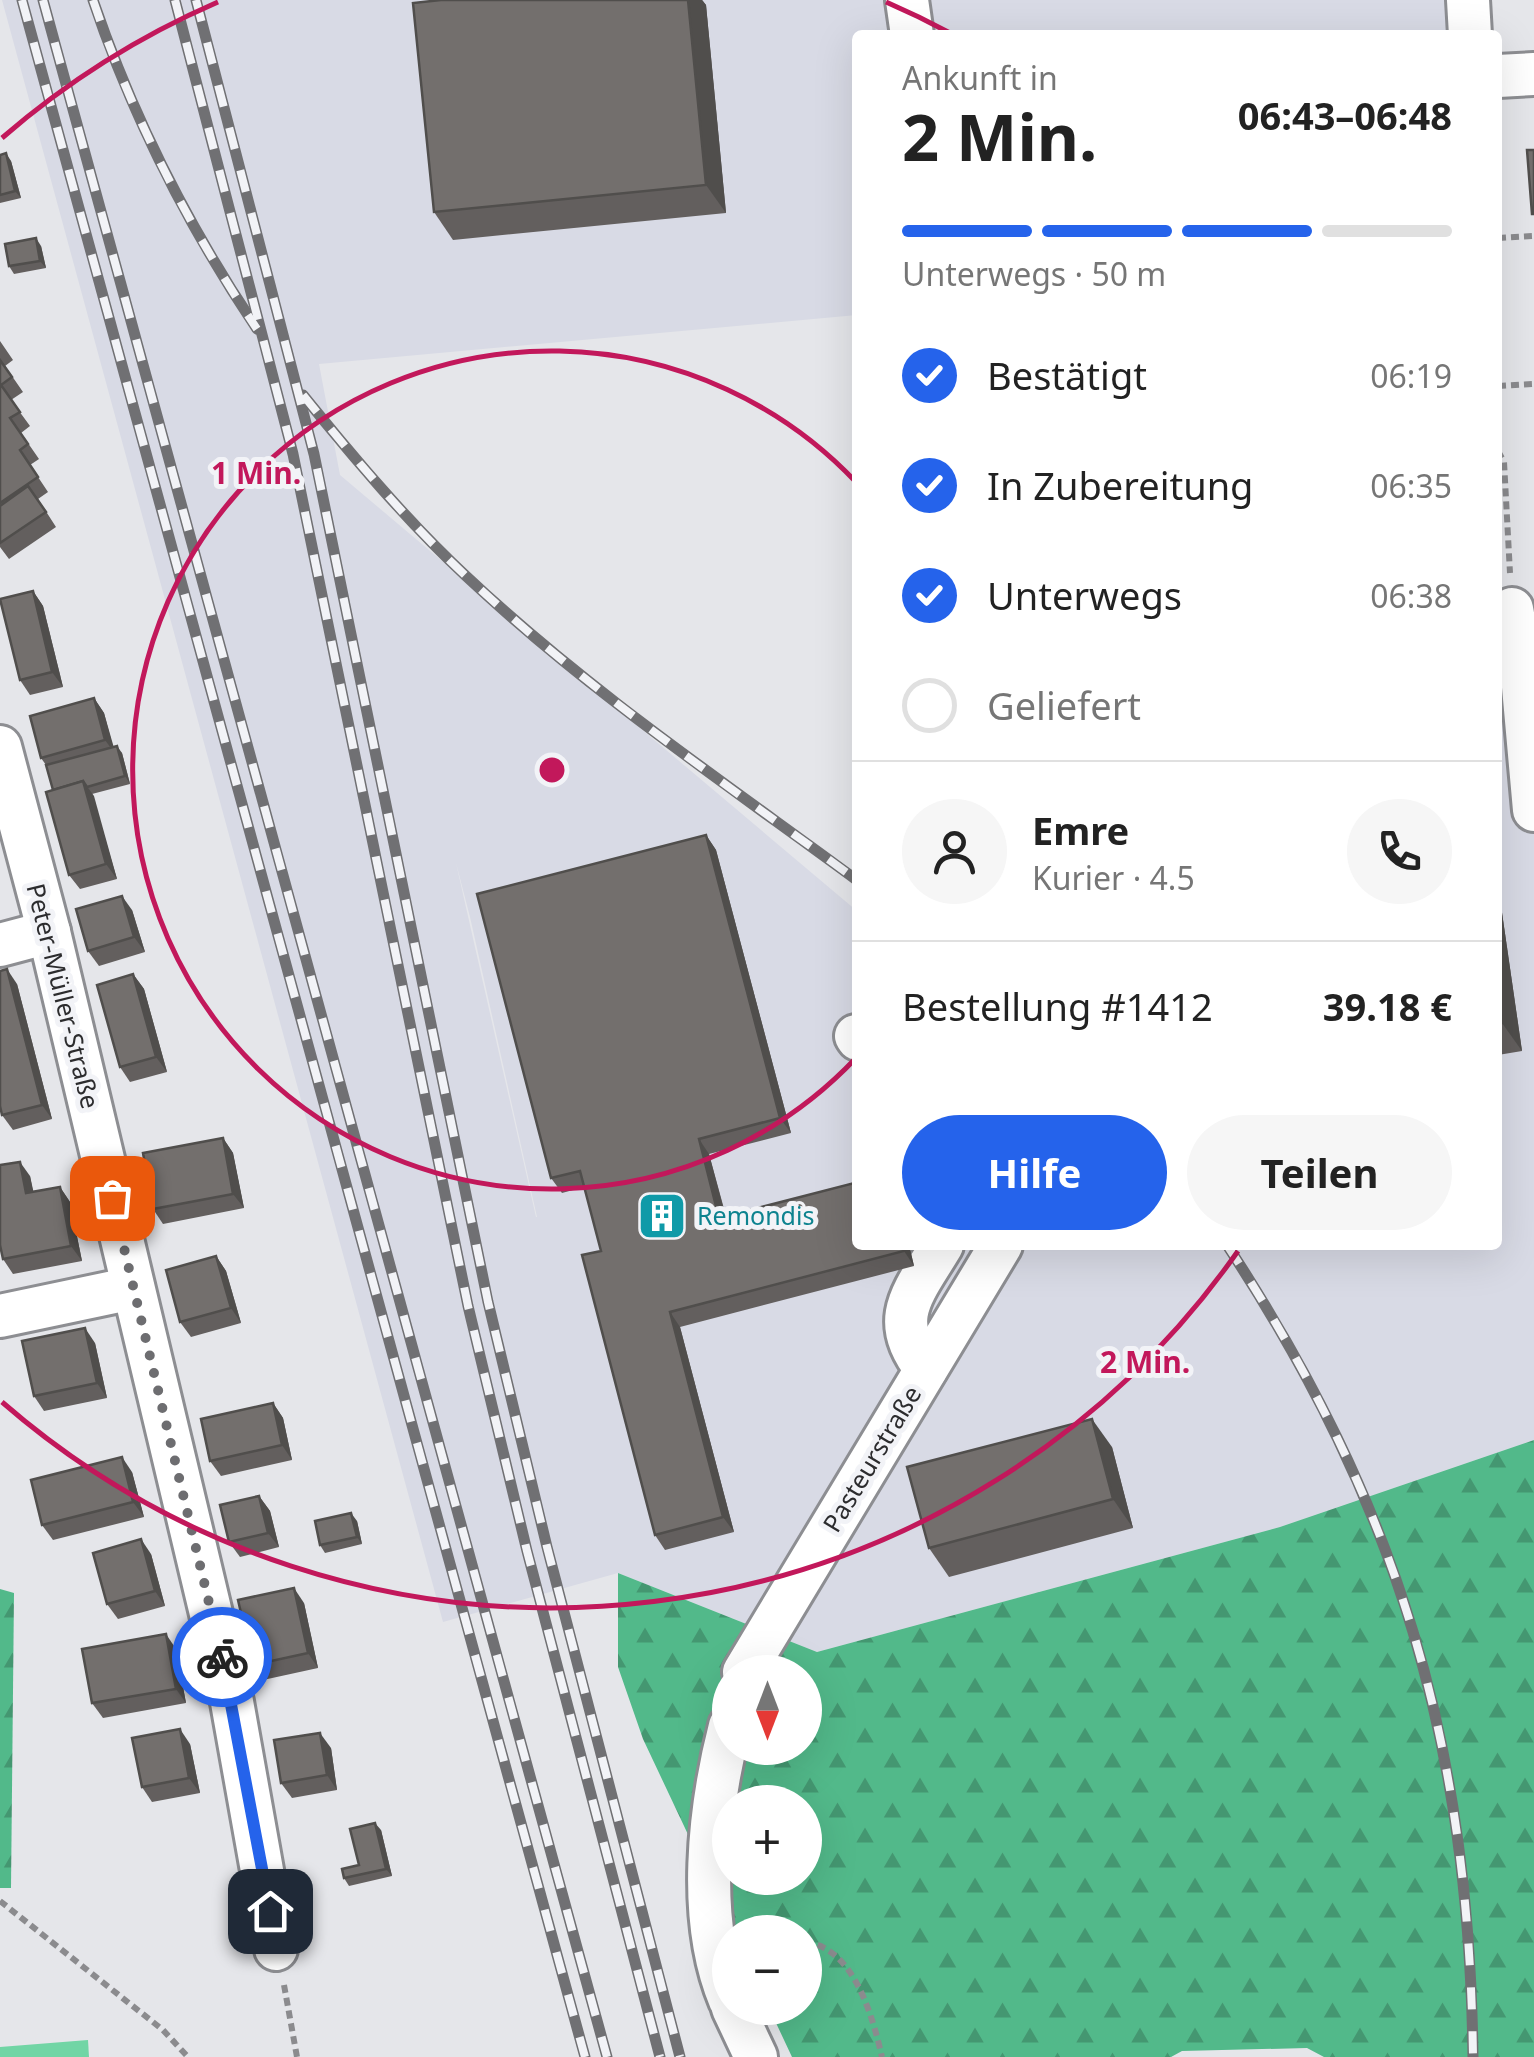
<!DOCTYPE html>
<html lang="de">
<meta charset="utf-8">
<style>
:root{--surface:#fff;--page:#f6f6f6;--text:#222;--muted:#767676;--line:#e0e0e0;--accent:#2563eb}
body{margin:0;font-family:"Noto Sans",sans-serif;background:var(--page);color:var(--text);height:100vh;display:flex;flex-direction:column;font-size:38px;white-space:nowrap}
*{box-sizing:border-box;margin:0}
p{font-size:32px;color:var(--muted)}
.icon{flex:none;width:55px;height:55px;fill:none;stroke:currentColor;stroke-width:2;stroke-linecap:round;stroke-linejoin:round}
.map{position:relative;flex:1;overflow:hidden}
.sheet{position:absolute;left:852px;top:30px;width:650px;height:1220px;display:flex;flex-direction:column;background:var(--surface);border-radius:10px;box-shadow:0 10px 40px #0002}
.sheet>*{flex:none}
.needle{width:65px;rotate:180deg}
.fabs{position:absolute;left:712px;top:1655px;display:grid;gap:20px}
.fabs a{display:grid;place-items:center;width:110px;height:110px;border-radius:50%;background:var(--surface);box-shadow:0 10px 40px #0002;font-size:50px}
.pin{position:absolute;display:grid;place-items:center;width:85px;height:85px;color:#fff;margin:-42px;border-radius:20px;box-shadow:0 5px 15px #0006}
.courier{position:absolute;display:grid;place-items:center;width:100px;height:100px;margin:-50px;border:8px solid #2563eb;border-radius:50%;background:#fff;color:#222;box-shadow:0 2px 12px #0007}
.headline em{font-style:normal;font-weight:700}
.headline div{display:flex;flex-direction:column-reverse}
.headline{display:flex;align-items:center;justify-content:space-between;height:170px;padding:0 50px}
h1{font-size:65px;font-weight:700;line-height:75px}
.bar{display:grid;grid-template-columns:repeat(4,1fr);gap:15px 10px;align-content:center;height:120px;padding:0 50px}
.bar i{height:12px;border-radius:8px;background:var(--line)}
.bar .current{background:var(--accent)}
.bar p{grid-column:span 4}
.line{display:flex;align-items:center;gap:25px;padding:0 50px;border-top:2px solid var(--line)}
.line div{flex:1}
.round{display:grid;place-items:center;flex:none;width:105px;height:105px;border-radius:52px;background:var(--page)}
ol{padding:0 50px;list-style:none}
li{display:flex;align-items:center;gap:30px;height:110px}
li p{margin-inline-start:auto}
li .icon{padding:10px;border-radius:50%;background:var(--accent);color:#fff;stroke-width:4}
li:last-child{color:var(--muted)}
li i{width:55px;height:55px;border:5px solid var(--line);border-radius:50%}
.cta{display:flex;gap:20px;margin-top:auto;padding:20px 50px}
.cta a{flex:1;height:115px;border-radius:60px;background:var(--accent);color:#fff;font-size:40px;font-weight:700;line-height:115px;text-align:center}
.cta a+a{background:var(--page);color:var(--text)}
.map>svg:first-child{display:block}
.built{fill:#d8dae5;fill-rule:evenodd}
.forest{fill:url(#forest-firs);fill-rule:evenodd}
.pitch{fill:#71d5a5}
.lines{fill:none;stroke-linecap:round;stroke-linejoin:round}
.minor-casing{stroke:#8d8e92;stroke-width:48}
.path{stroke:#8b8b8e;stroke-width:6;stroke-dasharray:8 5;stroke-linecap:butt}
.minor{stroke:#fff;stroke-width:42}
.rail-casing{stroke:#707073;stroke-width:11}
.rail{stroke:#f2f3f7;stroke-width:8;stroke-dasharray:22;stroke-linecap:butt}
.wall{fill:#635f5e}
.shaded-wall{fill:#504e4c}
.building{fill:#736f6d;stroke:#504e4c;stroke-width:2.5}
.done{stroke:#6d6d70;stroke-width:10;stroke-dasharray:0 18}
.route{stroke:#2563eb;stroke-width:12}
.ring{fill:none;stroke:#c2185b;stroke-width:5}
.labels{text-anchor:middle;stroke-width:10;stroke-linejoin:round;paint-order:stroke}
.street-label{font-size:25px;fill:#2c2c2e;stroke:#f2f3f7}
.culture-label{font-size:25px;fill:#0d838f;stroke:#f2f3f7;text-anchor:start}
.centre{fill:#c2185b;stroke:#f2f3f7;stroke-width:5}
.ring-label{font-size:30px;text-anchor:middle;font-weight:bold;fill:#c2185b;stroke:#f2f3f7;stroke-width:10;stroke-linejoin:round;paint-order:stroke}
</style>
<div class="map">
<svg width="1534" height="2057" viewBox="0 0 1534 2057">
<defs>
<pattern id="forest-firs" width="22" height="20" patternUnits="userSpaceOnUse" patternTransform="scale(2.5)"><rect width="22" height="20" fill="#52b98a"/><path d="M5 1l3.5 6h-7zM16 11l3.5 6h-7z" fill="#449771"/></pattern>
</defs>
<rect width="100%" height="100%" fill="#e5e6ea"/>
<path class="built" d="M2 0H1456L1457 35H858L857 315 319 364 340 475 857 911 858 1245H1498V634L1534 626V1440L1280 1527 817 1652 618 1573 443 1622ZM456 863 470 917 537 1217H536Z"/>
<g class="forest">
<path d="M1534 1440V2057H1324L1307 2048 1182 2051 1171 2057H792L769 2008H805V1932H734L643 1739 618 1667V1573L817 1652 1280 1527ZM730 1672H805V1748H730ZM730 1802H805V1878H730Z"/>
<path d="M0 1589 14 1593 11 1888H0Z"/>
</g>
<path class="pitch" d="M88 2040 89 2057H0V2047Z"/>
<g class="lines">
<g class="minor-casing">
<g id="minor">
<path d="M907 0 912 35"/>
<path d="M1468 0 1470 35"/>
<path d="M1498 76 1534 74"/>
<path d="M1512 609 1520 653 1534 810"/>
<path d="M0 747 49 932 232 1702 276 1949"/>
<path d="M0 945 49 932"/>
<path d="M856 1036 858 1039"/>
<path d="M0 1316 133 1288"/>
<path d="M926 1369C886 1319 914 1292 942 1245"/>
<path d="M744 1672 1001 1245"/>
<path d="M730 1726C709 1808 696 1919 730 2000"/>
<path d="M733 2008 756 2057"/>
</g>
</g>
<g class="path">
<path d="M1498 238 1534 236"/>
<path d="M1498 386 1534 384"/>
<path d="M1498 451 1504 462 1510 573"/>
<path d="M0 1901 163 2030 188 2057"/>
<path d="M805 1942C854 1947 873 2018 882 2057"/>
<path d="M284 1985 297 2057"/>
</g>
<use href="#minor" class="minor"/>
<g class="rail-casing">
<g id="rail">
<path d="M22 0 585 2057"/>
<path d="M43 0 607 2057"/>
<path d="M93 0C133 118 188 226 257 329"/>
<path d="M175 0 293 454 468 1306 527 1551 660 2057"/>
<path d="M196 0 314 454 488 1302 547 1547 680 2057"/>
<path d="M303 395C354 458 407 521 466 576 586 689 725 783 858 881"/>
<path d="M1227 1245C1399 1507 1469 1744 1473 2057"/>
</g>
</g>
<use href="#rail" class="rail"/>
</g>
<g class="wall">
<path d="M441 0H702L706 5 726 213 453 240 434 212Z"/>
<path d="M0 155 11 161 21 198 0 203Z"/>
<path d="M41 246 46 268 14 274 9 266Z"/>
<path d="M0 341 13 360 5 366 23 392 11 400 30 426 21 433 39 459 30 465 48 492 38 499 56 527 9 559 0 547Z"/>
<path d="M33 591 43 606 63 687 30 695 20 680Z"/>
<path d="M94 698 104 713 113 747 122 753 130 784 92 794 117 879 80 889 69 875 53 790 46 765 41 758Z"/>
<path d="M706 835 716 850 791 1133 709 1154 726 1216 858 1245H909L914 1266 680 1327 734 1532 665 1550 655 1535 601 1251 584 1187 562 1193 551 1178Z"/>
<path d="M1498 885 1522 1051 1498 1055Z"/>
<path d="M132 910 145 952 99 966 88 951Z"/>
<path d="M133 974 144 989 167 1072 130 1082 120 1067Z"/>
<path d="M17 984 52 1119 13 1130 2 1115Z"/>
<path d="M223 1138 233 1153 244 1208 163 1224 153 1209Z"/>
<path d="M30 1176 33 1192 60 1187 70 1202 82 1261 13 1274 3 1259Z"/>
<path d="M216 1256 226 1271 241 1323 191 1337 180 1322Z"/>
<path d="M95 1343 107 1398 44 1411 34 1396Z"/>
<path d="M273 1403 283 1418 292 1460 221 1476 210 1461Z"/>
<path d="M1112 1447 1133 1528 949 1577 929 1548Z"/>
<path d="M132 1472 144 1517 53 1540 42 1525Z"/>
<path d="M259 1496 270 1511 279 1547 240 1557 229 1542Z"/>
<path d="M357 1521 362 1544 325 1553 320 1545Z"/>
<path d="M151 1554 165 1606 118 1619 107 1604Z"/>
<path d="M304 1603 318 1668 263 1680 253 1665Z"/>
<path d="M176 1649 186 1703 103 1718 92 1703Z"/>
<path d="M190 1744 200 1793 152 1802 142 1787Z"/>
<path d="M331 1748 337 1790 292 1798 281 1783Z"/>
<path d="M381 1830 392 1876 349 1886 344 1878 359 1865Z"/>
<path d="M294 1880 299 1887 306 1929 286 1932 281 1925Z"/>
</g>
<g class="shaded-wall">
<path d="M688 0H702L706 5 726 213 706 185Z"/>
<path d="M6 153 11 161 21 198 15 191Z"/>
<path d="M36 238 41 246 46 268 40 261Z"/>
<path d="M33 591 43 606 63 687 52 672Z"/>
<path d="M94 698 104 713 116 755 105 740Z"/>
<path d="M117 746 122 753 130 784 125 776Z"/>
<path d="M83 781 94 796 117 879 106 864Z"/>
<path d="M706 835 716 850 791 1133 780 1118Z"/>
<path d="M1498 885 1522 1051 1502 1023 1498 994Z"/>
<path d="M122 896 132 910 145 952 134 937Z"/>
<path d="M7 969 17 984 52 1119 42 1105Z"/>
<path d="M133 974 144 989 167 1072 156 1057Z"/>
<path d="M223 1138 233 1153 244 1208 233 1194Z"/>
<path d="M699 1139 709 1154 730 1233 719 1218Z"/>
<path d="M20 1162 30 1176 37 1208 26 1193Z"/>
<path d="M60 1187 70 1202 82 1261 71 1246Z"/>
<path d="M902 1245H909L914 1266 904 1251Z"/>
<path d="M216 1256 226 1271 241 1323 231 1308Z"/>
<path d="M670 1312 680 1327 734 1532 723 1517Z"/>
<path d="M85 1328 95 1343 107 1398 97 1383Z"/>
<path d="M273 1403 283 1418 292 1460 282 1445Z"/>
<path d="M1092 1419 1112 1447 1133 1528 1113 1499Z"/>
<path d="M122 1457 132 1472 144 1517 133 1502Z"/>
<path d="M259 1496 270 1511 279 1547 268 1533Z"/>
<path d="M351 1513 357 1521 362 1544 357 1537Z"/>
<path d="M141 1539 151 1554 165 1606 155 1591Z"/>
<path d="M294 1588 304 1603 318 1668 308 1653Z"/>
<path d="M166 1634 176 1649 186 1703 176 1689Z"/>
<path d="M180 1729 190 1744 200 1793 189 1778Z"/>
<path d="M320 1733 331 1748 337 1790 327 1775Z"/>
<path d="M375 1823 381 1830 392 1876 386 1869Z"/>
<path d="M294 1880 299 1887 306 1929 301 1921Z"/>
</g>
<g class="building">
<path d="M441 0H688L706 185 434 212 413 3Z"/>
<path d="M1527 150H1534V214H1532Z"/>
<path d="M6 153 15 191 0 195V155Z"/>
<path d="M36 238 40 261 9 266 5 244Z"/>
<path d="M0 360 12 377 1 385 20 412 10 418 28 444 20 450 38 477 0 503Z"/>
<path d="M28 486 46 512 0 543V506Z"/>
<path d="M33 591 52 672 20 680 0 599Z"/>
<path d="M94 698 105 740 41 758 30 716Z"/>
<path d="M117 746 125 776 87 787 83 781 53 790 46 765Z"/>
<path d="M83 781 106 864 69 875 46 792Z"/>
<path d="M706 835 780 1118 699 1139 719 1218 858 1182V1245H902L904 1251 670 1312 723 1517 655 1535 582 1255 601 1251 580 1171 551 1178 477 894Z"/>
<path d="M122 896 134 937 88 951 76 909Z"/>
<path d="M7 969 42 1105 2 1115 0 1106V971Z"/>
<path d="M133 974 156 1057 120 1067 97 985Z"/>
<path d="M1498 994 1502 1023H1498Z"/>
<path d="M223 1138 233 1194 153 1209 143 1153Z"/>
<path d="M20 1162 26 1193 60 1187 71 1246 3 1259 0 1245V1165Z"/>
<path d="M216 1256 231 1308 180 1322 166 1270Z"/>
<path d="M85 1328 97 1383 34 1396 22 1341Z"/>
<path d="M273 1403 282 1445 210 1461 201 1419Z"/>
<path d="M1092 1419 1113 1499 929 1548 907 1467Z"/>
<path d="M122 1457 133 1502 42 1525 31 1480Z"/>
<path d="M259 1496 268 1533 229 1542 220 1505Z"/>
<path d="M351 1513 357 1537 320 1545 315 1521Z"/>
<path d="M141 1539 155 1591 107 1604 93 1553Z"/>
<path d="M294 1588 308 1653 253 1665 238 1600Z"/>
<path d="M166 1634 176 1689 92 1703 82 1649Z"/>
<path d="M180 1729 189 1778 142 1787 132 1738Z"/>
<path d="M320 1733 327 1775 281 1783 274 1740Z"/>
<path d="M375 1823 386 1869 344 1878 342 1869 359 1865 350 1829Z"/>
<path d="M294 1880 301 1921 281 1925 274 1883Z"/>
</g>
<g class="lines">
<path class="done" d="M112 1198 222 1657"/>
<path class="route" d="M222 1657 270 1911"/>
</g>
<g class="ring">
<path d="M856 1058A419 419 0 1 1 856 482"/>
<path d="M1238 1251A838 838 0 0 1 2 1402M2 138A838 838 0 0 1 218 2M886 2A838 838 0 0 1 952 34"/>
</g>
<defs>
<g id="building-square" transform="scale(2.5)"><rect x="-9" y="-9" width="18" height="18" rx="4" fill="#0f9aa8" stroke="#f2f3f7"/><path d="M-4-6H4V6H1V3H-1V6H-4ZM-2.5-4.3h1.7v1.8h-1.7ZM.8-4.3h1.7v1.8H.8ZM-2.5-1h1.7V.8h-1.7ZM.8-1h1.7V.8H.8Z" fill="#fff"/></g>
</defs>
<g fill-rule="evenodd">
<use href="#building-square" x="662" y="1216"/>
</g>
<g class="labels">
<g class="street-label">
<text transform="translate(63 996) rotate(76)" y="9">Peter-Müller-Straße</text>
<text transform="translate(872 1459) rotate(-59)" y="9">Pasteurstraße</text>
</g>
<g class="culture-label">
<text x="697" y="1225">Remondis</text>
</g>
</g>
<circle cx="552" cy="770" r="15" class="centre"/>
<g class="ring-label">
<text x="256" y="484">1 Min.</text>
<text x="1145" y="1373">2 Min.</text>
</g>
</svg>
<div class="fabs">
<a><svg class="needle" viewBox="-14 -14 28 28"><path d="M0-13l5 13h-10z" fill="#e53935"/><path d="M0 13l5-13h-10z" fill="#767676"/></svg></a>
<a>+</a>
<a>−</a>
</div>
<div class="pin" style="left:112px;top:1198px;background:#ea580c"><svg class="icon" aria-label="bag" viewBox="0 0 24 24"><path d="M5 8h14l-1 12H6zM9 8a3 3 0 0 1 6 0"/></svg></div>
<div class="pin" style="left:270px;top:1911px;background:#1f2937"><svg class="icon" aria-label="home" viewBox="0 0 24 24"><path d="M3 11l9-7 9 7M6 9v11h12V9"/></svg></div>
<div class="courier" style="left:222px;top:1657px"><svg class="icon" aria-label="bike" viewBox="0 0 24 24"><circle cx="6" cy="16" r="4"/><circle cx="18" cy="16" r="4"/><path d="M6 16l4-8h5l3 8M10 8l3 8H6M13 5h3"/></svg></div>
<section class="sheet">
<div class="headline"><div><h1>2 Min.</h1><p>Ankunft in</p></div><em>06:43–06:48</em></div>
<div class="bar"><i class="current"></i><i class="current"></i><i class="current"></i><i></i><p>Unterwegs · 50 m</p></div>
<ol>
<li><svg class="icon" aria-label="check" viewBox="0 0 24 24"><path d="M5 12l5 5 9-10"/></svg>Bestätigt<p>06:19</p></li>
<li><svg class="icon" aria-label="check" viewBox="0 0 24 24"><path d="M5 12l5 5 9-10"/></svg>In Zubereitung<p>06:35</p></li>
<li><svg class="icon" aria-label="check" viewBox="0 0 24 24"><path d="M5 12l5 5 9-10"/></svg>Unterwegs<p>06:38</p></li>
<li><i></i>Geliefert</li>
</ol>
<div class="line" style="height:180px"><a class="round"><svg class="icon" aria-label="person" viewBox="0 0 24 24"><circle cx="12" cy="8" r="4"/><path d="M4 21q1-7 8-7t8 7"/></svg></a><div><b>Emre</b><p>Kurier · 4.5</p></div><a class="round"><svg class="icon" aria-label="phone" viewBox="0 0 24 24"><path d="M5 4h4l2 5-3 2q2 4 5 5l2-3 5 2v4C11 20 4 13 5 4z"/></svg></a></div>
<div class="line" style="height:130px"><div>Bestellung #1412</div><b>39.18 €</b></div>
<div class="cta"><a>Hilfe</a><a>Teilen</a></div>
</section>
</div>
